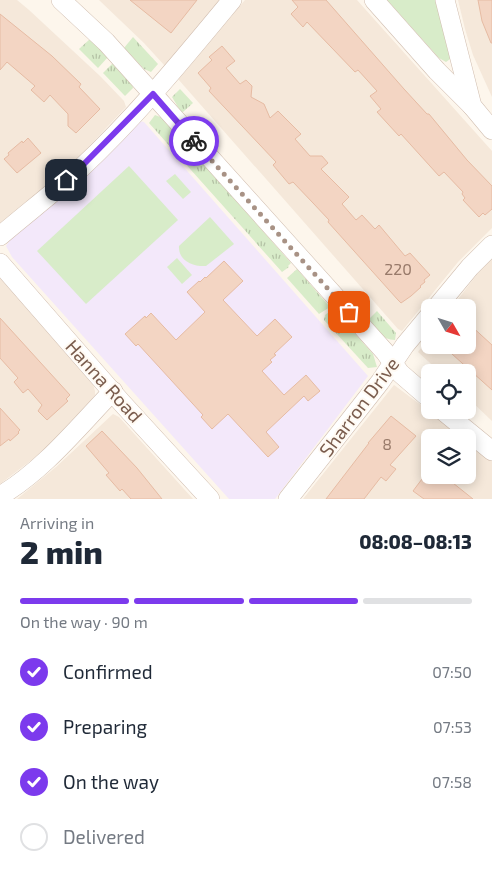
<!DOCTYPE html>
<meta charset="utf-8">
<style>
:root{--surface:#fff;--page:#f2f2f3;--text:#1f2937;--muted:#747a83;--line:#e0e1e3;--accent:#7c3aed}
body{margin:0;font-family:"Exo 2",sans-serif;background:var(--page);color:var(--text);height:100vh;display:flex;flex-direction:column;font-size:19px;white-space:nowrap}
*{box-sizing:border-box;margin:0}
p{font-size:16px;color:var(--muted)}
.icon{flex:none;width:28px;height:28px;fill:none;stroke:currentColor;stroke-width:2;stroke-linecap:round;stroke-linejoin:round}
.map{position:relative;height:499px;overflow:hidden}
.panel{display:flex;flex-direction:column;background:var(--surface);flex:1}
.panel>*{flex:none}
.needle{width:32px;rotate:129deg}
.controls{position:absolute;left:421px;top:299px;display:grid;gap:10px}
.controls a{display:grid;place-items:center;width:55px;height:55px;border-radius:8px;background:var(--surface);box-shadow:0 2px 12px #0003;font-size:25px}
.pin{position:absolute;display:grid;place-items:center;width:42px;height:42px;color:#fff;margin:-21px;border-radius:10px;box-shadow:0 2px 8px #0006}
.courier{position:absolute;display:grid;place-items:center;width:50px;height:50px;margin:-25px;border:4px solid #7c3aed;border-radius:50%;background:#fff;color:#222;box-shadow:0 1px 6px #0007}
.headline em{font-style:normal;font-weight:800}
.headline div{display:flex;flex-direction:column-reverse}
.headline{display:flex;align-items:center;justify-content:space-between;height:85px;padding:0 20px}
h1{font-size:32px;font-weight:800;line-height:38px}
.bar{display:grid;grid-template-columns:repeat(4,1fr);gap:8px 5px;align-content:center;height:60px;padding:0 20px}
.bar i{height:6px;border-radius:4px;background:var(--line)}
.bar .selected{background:var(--accent)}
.bar p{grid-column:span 4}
ol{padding:0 20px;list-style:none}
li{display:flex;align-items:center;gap:15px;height:55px}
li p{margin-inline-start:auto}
li .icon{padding:5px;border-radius:50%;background:var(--accent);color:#fff;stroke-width:4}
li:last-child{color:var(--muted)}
li i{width:28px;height:28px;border:2px solid var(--line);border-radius:50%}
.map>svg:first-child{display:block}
.residential{fill:#f5e8da}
.education{fill:#f3e8fa}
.grass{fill:url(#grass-tufts)}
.park{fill:#d8ecc9}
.building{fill:#f3d5c3;stroke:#e6bba3}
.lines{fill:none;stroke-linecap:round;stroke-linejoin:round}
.minor-casing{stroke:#d1beb0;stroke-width:20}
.minor{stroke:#fff;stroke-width:19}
.done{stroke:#a89285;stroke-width:5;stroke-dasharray:0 9}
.route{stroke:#7c3aed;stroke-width:6}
.labels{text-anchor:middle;stroke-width:4;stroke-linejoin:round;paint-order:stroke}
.number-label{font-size:16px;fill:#987a6a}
.street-label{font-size:19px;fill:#7a5c4d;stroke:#fffaf3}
</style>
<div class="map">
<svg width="492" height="499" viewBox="0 0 492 499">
<defs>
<pattern id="grass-tufts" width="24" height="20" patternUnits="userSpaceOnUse" patternTransform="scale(1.25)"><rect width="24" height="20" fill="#d8ecc9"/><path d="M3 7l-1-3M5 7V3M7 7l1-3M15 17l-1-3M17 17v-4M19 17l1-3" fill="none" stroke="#b4c2a5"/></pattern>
</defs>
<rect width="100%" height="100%" fill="#fdf6ec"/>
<g class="residential">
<path d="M0 0H17L29 10 100 76 124 101 126 107 74 162 0 224Z"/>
<path d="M99 0H221L165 66 144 43Z"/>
<path d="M245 0H357L492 151V228L458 262 402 331 398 329 178 79Z"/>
<path d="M458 0H492V97L473 55 465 29Z"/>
<path d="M492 259V421L468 398V372H440L418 352 430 336V345H468V308L452 307 479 272Z"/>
<path d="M0 278 92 381 95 391V395L91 400 42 452 0 484Z"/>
<path d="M394 385 464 437 430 438V475H468V440L492 459V499H303Z"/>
<path d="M113 414 119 417 193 499H17L56 467Z"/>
</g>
<path class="education" d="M139 121 144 122 368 376 275 499H229L12 257 6 246 10 240 84 175Z"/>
<g class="grass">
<path d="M133 37 158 64 151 72 144 69 124 48Z"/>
<path d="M90 39 108 57 98 68 79 49Z"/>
<path d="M113 63 132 84 133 88 125 96 103 73Z"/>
<path d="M180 89 193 103 183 112H181L172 97Z"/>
<path d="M155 115 163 118 291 263 288 266 289 267 282 272 149 123Z"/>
<path d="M297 269 330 307 319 314 287 278Z"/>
<path d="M333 309 373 354 377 367 368 368 324 320 325 315Z"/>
<path d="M377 311 396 333 395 340C382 340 375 330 367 321Z"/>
</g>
<g class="park">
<path d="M387 0H436L450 55V59L446 62 439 58Z"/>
<path d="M129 166 178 220 86 304 37 251Z"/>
<path d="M175 174 191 192 183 199 166 181Z"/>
<path d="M210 217 234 244 206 266C194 267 178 261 179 246Z"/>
<path d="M177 258 192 275 182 284 167 267Z"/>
</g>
<g class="building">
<path d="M130 0H197L171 33Z"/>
<path d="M292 0H326L404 89 427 114H429L467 160 492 186V209L485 215 483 213 479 217 463 200 465 198 462 194 463 192 444 172 439 176 401 134 399 136 377 112 381 109 370 96 377 91 358 70 355 72 307 22 303 27 291 14 298 7Z"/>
<path d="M478 0H492V43H491L482 21Z"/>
<path d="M0 14 52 56 81 84 79 87 100 109 76 133 68 126V114L50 95 44 102 31 90 35 86 7 62 0 70Z"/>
<path d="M222 46 235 61 226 68 240 84 246 80 252 86 251 97 264 104 270 118 278 111 301 134 295 139 310 156H322L328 163 321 169 349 197 342 204 356 220 362 215 375 229 379 225 405 256 410 253 430 275 424 280 425 282 420 286 421 287 411 296 401 303 398 300 328 222 329 220 313 203 293 182 289 184 273 165 276 162 209 91 211 88 198 73 212 60 209 57Z"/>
<path d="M28 138 41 153 17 173 4 159 9 155 8 153 22 141 23 143Z"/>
<path d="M224 261 243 281 223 300 257 336 275 319 292 337 274 354 276 355 270 360 272 362 262 371 284 395 306 375 320 391 308 401 304 396 266 432 279 447 268 457 228 414 212 429 201 417 203 415 138 344 136 346 125 334 145 316 146 318 151 313 176 340 205 312 187 292 199 281 200 282 205 277 206 278Z"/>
<path d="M0 318 70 395 66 399 68 401 47 420 38 411 42 405 28 389 23 393 14 382 18 378 0 358Z"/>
<path d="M468 323 492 345V390L442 345H468Z"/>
<path d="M0 408 20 430 18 432 19 433 10 441 9 439 0 446Z"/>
<path d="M391 416 416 436 390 465 396 469 386 481 381 477 364 499H326L369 443H368Z"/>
<path d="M102 431 137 468 162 499H131L122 489 120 491 106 475 109 473 86 446Z"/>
<path d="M425 475H443L473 499H424L413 491Z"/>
</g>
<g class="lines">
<g class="minor-casing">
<g id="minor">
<path d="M61 0 106 42 385 352 400 373 430 399"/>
<path d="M374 0 437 71 472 106"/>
<path d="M445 0 472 106 492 130"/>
<path d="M0 236C26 214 53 193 79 170 135 118 184 58 232 0"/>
<path d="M0 263 122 403 210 499"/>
<path d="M436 308 470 267 492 245"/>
<path d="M442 410 492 451"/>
<path d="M0 496C44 470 78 427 113 391"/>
<path d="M288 499 380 382 405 345 430 315"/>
</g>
</g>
<use href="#minor" class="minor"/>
</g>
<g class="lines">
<path class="done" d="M194 141 349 312"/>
<path class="route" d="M66 180 79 169 153 94 194 141"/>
</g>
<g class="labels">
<g class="number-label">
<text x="398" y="275">220</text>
<text x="387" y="450">8</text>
</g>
<g class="street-label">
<text transform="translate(104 381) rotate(48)" y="7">Hanna Road</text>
<text transform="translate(359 407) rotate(-53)" y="7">Sharron Drive</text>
</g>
</g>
</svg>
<div class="controls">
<a><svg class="needle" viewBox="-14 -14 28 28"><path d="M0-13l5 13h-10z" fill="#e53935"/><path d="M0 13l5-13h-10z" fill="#747a83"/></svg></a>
<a><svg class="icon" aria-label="locate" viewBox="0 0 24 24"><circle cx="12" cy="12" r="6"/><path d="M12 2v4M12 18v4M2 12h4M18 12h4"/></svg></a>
<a><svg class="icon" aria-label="layers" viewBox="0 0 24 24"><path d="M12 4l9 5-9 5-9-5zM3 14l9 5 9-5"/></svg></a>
</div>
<div class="pin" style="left:349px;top:312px;background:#ea580c"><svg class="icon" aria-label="bag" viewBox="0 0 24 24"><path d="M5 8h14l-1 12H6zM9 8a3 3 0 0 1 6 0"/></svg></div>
<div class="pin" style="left:66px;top:180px;background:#1f2937"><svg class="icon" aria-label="home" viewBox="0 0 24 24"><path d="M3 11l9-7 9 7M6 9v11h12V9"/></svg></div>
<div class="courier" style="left:194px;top:141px"><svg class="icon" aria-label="bike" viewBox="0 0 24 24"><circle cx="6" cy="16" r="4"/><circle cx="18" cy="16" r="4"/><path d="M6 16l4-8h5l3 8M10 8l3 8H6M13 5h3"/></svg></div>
</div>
<section class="panel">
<div class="headline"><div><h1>2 min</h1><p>Arriving in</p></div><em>08:08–08:13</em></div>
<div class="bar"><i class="selected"></i><i class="selected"></i><i class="selected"></i><i></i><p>On the way · 90 m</p></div>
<ol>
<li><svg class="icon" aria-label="check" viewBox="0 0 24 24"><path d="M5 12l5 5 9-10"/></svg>Confirmed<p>07:50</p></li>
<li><svg class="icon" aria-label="check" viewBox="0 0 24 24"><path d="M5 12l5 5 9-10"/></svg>Preparing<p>07:53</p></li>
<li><svg class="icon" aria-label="check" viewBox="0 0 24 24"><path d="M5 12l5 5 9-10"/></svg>On the way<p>07:58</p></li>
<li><i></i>Delivered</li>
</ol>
</section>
